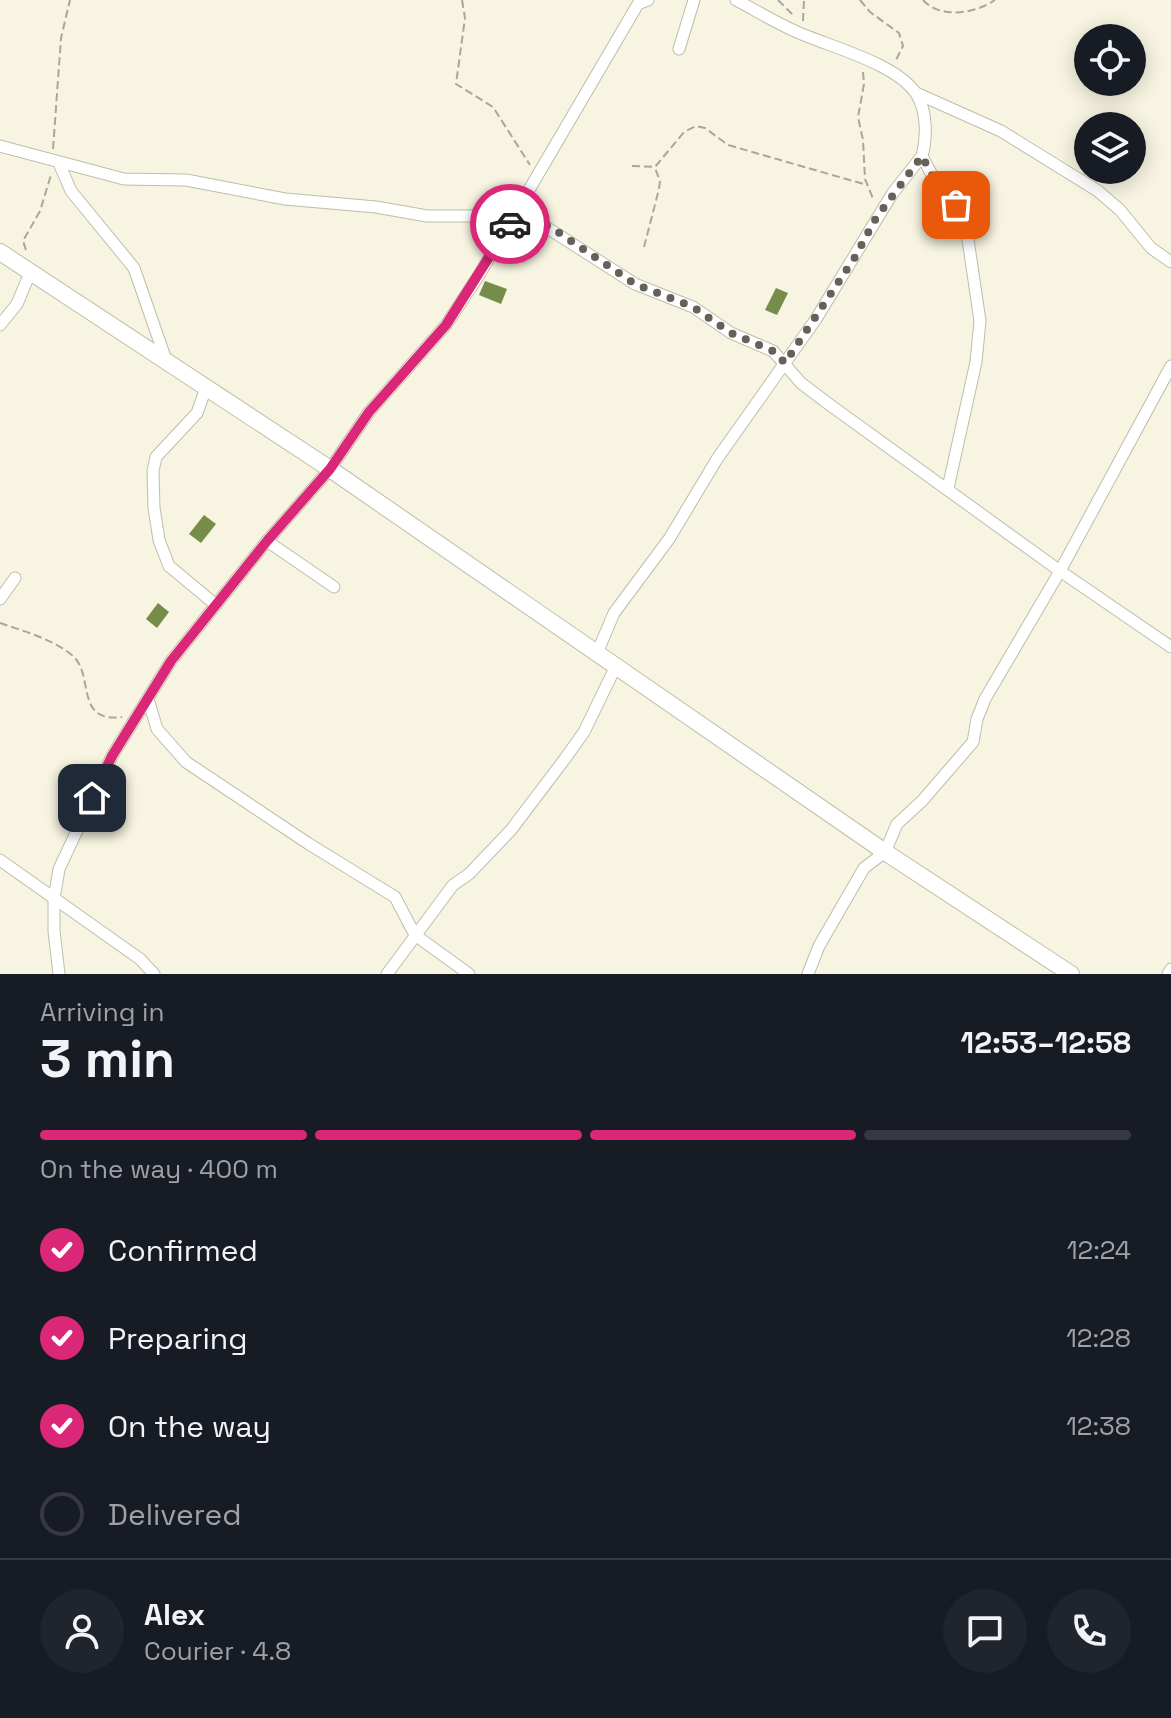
<!DOCTYPE html>
<meta charset="utf-8">
<style>
:root{--surface:#171b24;--page:#20242c;--text:#f1f3f6;--muted:#9ea1a6;--line:#363941;--accent:#db2777}
body{margin:0;font-family:"Space Grotesk",sans-serif;background:var(--page);color:var(--text);height:100vh;display:flex;flex-direction:column;font-size:30px;white-space:nowrap}
*{box-sizing:border-box;margin:0}
p{font-size:26px;color:var(--muted)}
.icon{flex:none;width:44px;height:44px;fill:none;stroke:currentColor;stroke-width:2;stroke-linecap:round;stroke-linejoin:round}
.map{position:relative;height:974px;overflow:hidden}
.drawer{display:flex;flex-direction:column;background:var(--surface);flex:1}
.drawer>*{flex:none}
.buttons{position:absolute;left:1074px;top:24px;display:grid;gap:16px}
.buttons a{display:grid;place-items:center;width:72px;height:72px;border-radius:50%;background:var(--surface);box-shadow:0 4px 20px #0003;font-size:40px}
.pin{position:absolute;display:grid;place-items:center;width:68px;height:68px;color:#fff;margin:-34px;border-radius:16px;box-shadow:0 4px 12px #0006}
.courier{position:absolute;display:grid;place-items:center;width:80px;height:80px;margin:-40px;border:6px solid #db2777;border-radius:50%;background:#fff;color:#222;box-shadow:0 2px 10px #0007}
.summary em{font-style:normal;font-weight:700}
.summary div{display:flex;flex-direction:column-reverse}
.summary{display:flex;align-items:center;justify-content:space-between;height:136px;padding:0 40px}
h1{font-size:52px;font-weight:700;line-height:60px}
.bar{display:grid;grid-template-columns:repeat(4,1fr);gap:12px 8px;align-content:center;height:96px;padding:0 40px}
.bar i{height:10px;border-radius:6px;background:var(--line)}
.bar .on{background:var(--accent)}
.bar p{grid-column:span 4}
.line{display:flex;align-items:center;gap:20px;padding:0 40px;border-top:2px solid var(--line)}
.line div{flex:1}
.round{display:grid;place-items:center;flex:none;width:84px;height:84px;border-radius:42px;background:var(--page)}
ol{padding:0 40px;list-style:none}
li{display:flex;align-items:center;gap:24px;height:88px}
li p{margin-inline-start:auto}
li .icon{padding:8px;border-radius:50%;background:var(--accent);color:#fff;stroke-width:4}
li:last-child{color:var(--muted)}
li i{width:44px;height:44px;border:4px solid var(--line);border-radius:50%}
.map>svg:first-child{display:block}
.building{fill:#768d49}
.lines{fill:none;stroke-linecap:round;stroke-linejoin:round}
.minor-casing{stroke:#bfbdab;stroke-width:13}
.secondary-casing{stroke:#bfbdab;stroke-width:18}
.path{stroke:#a9a799;stroke-width:2;stroke-dasharray:8 4;stroke-linecap:butt}
.minor{stroke:#fff;stroke-width:11}
.secondary{stroke:#fff;stroke-width:16}
.done{stroke:#646258;stroke-width:8;stroke-dasharray:0 14.4}
.route{stroke:#db2777;stroke-width:10}
</style>
<div class="map">
<svg width="1171" height="974" viewBox="0 0 1171 974">
<rect width="100%" height="100%" fill="#f7f4e1"/>
<g class="building">
<path d="M485 281 507 289 501 304 479 295Z"/>
<path d="M776 288 788 293 777 315 765 310Z"/>
<path d="M204 515 216 524 201 543 189 534Z"/>
<path d="M158 603 169 612 157 628 146 619Z"/>
</g>
<g class="lines">
<g class="minor-casing">
<g id="minor">
<path d="M679 49 694 0"/>
<path d="M916 93 1001 131 1098 191 1120 210 1151 248 1171 262"/>
<path d="M0 146 124 179 186 180 285 199 376 207 427 216H514L535 220 635 284 693 307 731 333 773 351 801 383 830 405 1060 571 1171 366"/>
<path d="M922 156 934 179 956 205 966 226 980 321 976 362 948 488"/>
<path d="M59 163 71 191 134 268 167 363"/>
<path d="M0 325 17 304 30 273"/>
<path d="M206 388 197 413 156 457 153 471 154 508 159 540 169 566 216 605"/>
<path d="M267 541 334 587"/>
<path d="M0 599 15 578"/>
<path d="M597 653 614 613 669 539 717 459 816 319 892 194 922 156C927 138 927 111 917 95 897 63 830 47 797 32 776 23 757 11 736 0"/>
<path d="M148 699 157 729 186 762 309 844 395 897 415 935 469 974"/>
<path d="M0 860 140 959 154 974"/>
<path d="M59 974 54 931V899L59 869 112 756 171 661 267 541 330 469 369 412 446 325 479 275 638 4 648 0"/>
<path d="M387 974 453 885 469 874 511 830 564 760 584 732 616 666"/>
<path d="M808 974 819 946 864 868 885 852 897 824 922 801 973 742 977 719 985 699 1060 571 1171 647"/>
<path d="M1168 974 1171 969"/>
</g>
</g>
<g class="secondary-casing">
<path id="secondary" d="M0 252 330 469 885 852 1071 974"/>
</g>
<g class="path">
<path d="M462 0 465 18 456 84 493 107 530 165"/>
<path d="M778 0 795 17"/>
<path d="M860 0 870 12 899 33 903 46 896 60"/>
<path d="M923 0C940 19 975 14 995 0"/>
<path d="M803 21 804 0"/>
<path d="M863 72 864 84 858 117 863 140 865 179 874 201"/>
<path d="M53 149 61 38 70 0"/>
<path d="M632 166 655 167 684 132 696 126 705 128 728 145 867 185"/>
<path d="M644 247 659 189 660 181 655 168"/>
<path d="M26 250 23 241 40 211 51 175"/>
<path d="M0 623C23 631 56 640 74 657 94 677 75 723 122 717"/>
</g>
<use href="#minor" class="minor"/>
<use href="#secondary" class="secondary"/>
</g>
<g class="lines">
<path class="done" d="M510 224 514 216 549 226 635 284 693 307 731 333 773 351 785 363 855 257 876 218 922 156 934 179 956 205"/>
<path class="route" d="M92 798 112 756 171 661 267 541 330 469 369 412 446 325 510 224"/>
</g>
</svg>
<div class="buttons">
<a><svg class="icon" aria-label="locate" viewBox="0 0 24 24"><circle cx="12" cy="12" r="6"/><path d="M12 2v4M12 18v4M2 12h4M18 12h4"/></svg></a>
<a><svg class="icon" aria-label="layers" viewBox="0 0 24 24"><path d="M12 4l9 5-9 5-9-5zM3 14l9 5 9-5"/></svg></a>
</div>
<div class="pin" style="left:956px;top:205px;background:#ea580c"><svg class="icon" aria-label="bag" viewBox="0 0 24 24"><path d="M5 8h14l-1 12H6zM9 8a3 3 0 0 1 6 0"/></svg></div>
<div class="pin" style="left:92px;top:798px;background:#1f2937"><svg class="icon" aria-label="home" viewBox="0 0 24 24"><path d="M3 11l9-7 9 7M6 9v11h12V9"/></svg></div>
<div class="courier" style="left:510px;top:224px"><svg class="icon" aria-label="car" viewBox="0 0 24 24"><path d="M5 17H2v-5l4-1 3-4h7l3 4 3 1v5h-3M9 17h6M6 11h13"/><circle cx="7" cy="17" r="2"/><circle cx="17" cy="17" r="2"/></svg></div>
</div>
<section class="drawer">
<div class="summary"><div><h1>3 min</h1><p>Arriving in</p></div><em>12:53–12:58</em></div>
<div class="bar"><i class="on"></i><i class="on"></i><i class="on"></i><i></i><p>On the way · 400 m</p></div>
<ol>
<li><svg class="icon" aria-label="check" viewBox="0 0 24 24"><path d="M5 12l5 5 9-10"/></svg>Confirmed<p>12:24</p></li>
<li><svg class="icon" aria-label="check" viewBox="0 0 24 24"><path d="M5 12l5 5 9-10"/></svg>Preparing<p>12:28</p></li>
<li><svg class="icon" aria-label="check" viewBox="0 0 24 24"><path d="M5 12l5 5 9-10"/></svg>On the way<p>12:38</p></li>
<li><i></i>Delivered</li>
</ol>
<div class="line" style="height:144px"><a class="round"><svg class="icon" aria-label="person" viewBox="0 0 24 24"><circle cx="12" cy="8" r="4"/><path d="M4 21q1-7 8-7t8 7"/></svg></a><div><b>Alex</b><p>Courier · 4.8</p></div><a class="round"><svg class="icon" aria-label="chat" viewBox="0 0 24 24"><path d="M4 5h16v11H9l-5 4z"/></svg></a><a class="round"><svg class="icon" aria-label="phone" viewBox="0 0 24 24"><path d="M5 4h4l2 5-3 2q2 4 5 5l2-3 5 2v4C11 20 4 13 5 4z"/></svg></a></div>
</section>
